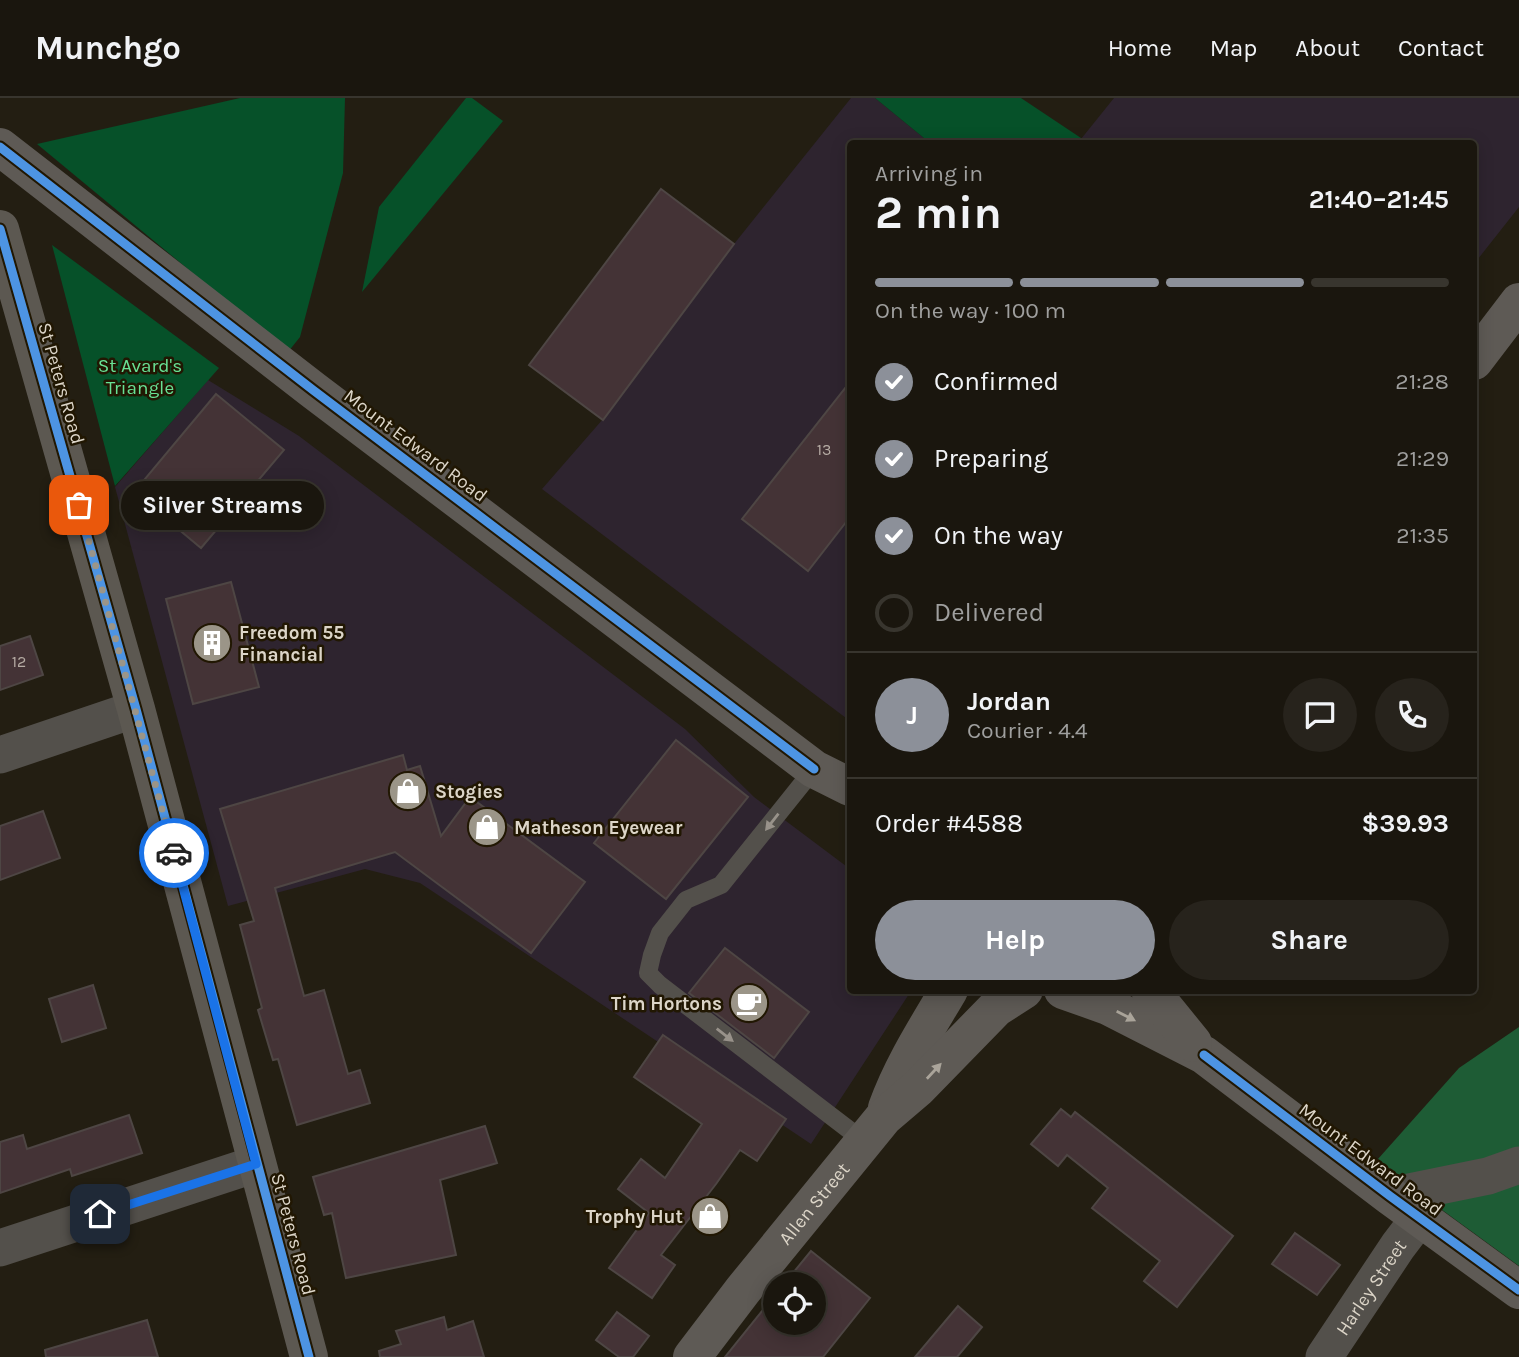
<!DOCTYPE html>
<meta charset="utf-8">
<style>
:root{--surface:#1a160e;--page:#27231c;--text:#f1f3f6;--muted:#9f9f9e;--line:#38352e;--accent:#8c9099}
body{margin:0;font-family:Karla,sans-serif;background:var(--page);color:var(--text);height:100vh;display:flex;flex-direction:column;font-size:26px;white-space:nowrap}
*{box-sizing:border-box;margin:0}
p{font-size:23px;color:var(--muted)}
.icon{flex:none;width:38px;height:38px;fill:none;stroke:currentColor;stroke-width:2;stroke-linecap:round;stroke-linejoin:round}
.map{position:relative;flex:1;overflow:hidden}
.sheet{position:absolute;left:847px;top:42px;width:630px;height:854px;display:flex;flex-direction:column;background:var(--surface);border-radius:7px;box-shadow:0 4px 18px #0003,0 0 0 2px var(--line)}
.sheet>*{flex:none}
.fabs{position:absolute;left:763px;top:1174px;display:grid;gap:14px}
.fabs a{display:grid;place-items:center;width:63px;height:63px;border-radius:50%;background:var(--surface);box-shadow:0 4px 18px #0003,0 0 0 2px var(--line);font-size:35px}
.pin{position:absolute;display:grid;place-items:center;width:60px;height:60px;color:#fff;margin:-30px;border-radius:14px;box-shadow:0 4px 10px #0006}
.courier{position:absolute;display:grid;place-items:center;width:70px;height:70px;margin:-35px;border:5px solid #1a73e8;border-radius:50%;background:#fff;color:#222;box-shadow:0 2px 9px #0007}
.bubble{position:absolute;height:49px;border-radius:24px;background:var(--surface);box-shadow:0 4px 18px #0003,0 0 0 2px var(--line);font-size:23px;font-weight:700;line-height:49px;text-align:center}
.head em{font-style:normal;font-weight:700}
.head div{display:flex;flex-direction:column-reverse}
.head{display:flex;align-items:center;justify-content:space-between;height:119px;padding:0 28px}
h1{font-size:46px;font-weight:700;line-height:52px}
.bar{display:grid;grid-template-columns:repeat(4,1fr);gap:10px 7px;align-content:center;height:84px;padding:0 28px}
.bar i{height:9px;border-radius:5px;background:var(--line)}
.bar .current{background:var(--accent)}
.bar p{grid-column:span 4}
.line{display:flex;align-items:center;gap:18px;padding:0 28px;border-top:2px solid var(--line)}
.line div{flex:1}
.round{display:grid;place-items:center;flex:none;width:74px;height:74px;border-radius:37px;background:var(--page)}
ol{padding:0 28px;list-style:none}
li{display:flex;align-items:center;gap:21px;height:77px}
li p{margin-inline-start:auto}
li .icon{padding:7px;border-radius:50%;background:var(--accent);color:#fff;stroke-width:4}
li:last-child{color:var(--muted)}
li i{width:38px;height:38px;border:4px solid var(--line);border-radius:50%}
.primary-button{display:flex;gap:14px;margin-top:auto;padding:14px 28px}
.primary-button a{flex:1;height:80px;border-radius:42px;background:var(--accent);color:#fff;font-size:28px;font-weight:700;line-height:80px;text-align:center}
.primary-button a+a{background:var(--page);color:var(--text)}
header{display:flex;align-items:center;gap:42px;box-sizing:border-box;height:98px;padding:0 35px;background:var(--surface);border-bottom:2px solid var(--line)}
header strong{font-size:33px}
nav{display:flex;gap:38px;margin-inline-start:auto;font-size:24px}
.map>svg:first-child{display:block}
.commercial{fill:#2e242f}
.green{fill:#065129}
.forest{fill:#1e5c35}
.building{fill:#443336;stroke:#4e4644;stroke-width:2}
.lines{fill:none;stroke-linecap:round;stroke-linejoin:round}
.lane{stroke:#53504b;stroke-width:18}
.street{stroke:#53504b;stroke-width:37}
.secondary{stroke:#5e5a55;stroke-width:38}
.primary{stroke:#5c5851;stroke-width:38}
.cycleway-casing{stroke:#211702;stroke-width:13}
.cycleway{stroke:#4d94e3;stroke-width:9}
.oneway{fill:#98928a}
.oneway2{fill:#aaa49a}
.done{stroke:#9b9588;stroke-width:7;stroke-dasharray:0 12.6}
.route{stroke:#1a73e8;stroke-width:9}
.labels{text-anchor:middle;stroke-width:5;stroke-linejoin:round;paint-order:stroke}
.number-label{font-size:16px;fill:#b6aca4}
.park-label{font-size:19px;fill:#68e194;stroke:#211702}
.street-label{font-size:19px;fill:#dcd5c8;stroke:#211702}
.poi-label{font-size:19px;font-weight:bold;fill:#dcd5c8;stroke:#211702;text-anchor:start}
</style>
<header>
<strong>Munchgo</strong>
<nav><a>Home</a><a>Map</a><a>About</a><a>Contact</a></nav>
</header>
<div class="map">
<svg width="1519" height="1259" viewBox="0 0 1519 1259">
<rect width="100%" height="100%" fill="#231e12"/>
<g class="commercial">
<path d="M851 0H875L930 45 850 46V623L542 391 603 321 734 146Z"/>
<path d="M1114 0H1519V109L1474 166V46H1077Z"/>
<path d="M208 282 299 338 685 631 754 699 850 771V892L911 893 811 1046 420 785 365 771 228 808 115 389Z"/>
</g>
<g class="green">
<path d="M240 0H345L343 75 300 239 288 254 37 46Z"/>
<path d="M466 0H472L503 23 362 194 379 109Z"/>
<path d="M875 0H1021L1081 40 1077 46 930 45Z"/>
<path d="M52 147 219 270 115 388Z"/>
</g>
<path class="forest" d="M1519 929V1168L1412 1090 1378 1061 1459 970Z"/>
<g class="building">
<path d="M661 91 734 146 603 322 529 267Z"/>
<path d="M850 284V419L808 473 742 421Z"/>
<path d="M216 296 284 352 201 450 134 394Z"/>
<path d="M231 484 259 589 193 606 166 501Z"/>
<path d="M30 538 43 577 0 592V548Z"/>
<path d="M676 642 748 699 666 801 594 745Z"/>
<path d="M403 657 407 672 420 668 441 738 470 699 585 784 531 855 395 754 275 790 304 898 324 892 348 976 360 972 370 1005 297 1027 278 961 273 962 258 912 262 910 240 827 254 823 220 711Z"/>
<path d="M43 713 60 760 0 782V728Z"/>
<path d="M725 850 809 914 774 960 689 895Z"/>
<path d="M93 887 106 930 62 944 49 901Z"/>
<path d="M663 937 786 1021 757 1063 740 1052 716 1086 661 1157 675 1167 652 1200 609 1170 649 1115 618 1091 641 1061 665 1080 702 1026 634 979Z"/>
<path d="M1061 1011 1071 1019 1075 1014 1233 1138 1177 1209 1144 1183 1160 1163 1092 1110 1108 1090 1067 1057 1058 1068 1031 1046Z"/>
<path d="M129 1017 142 1055 72 1078 70 1071 0 1095V1044L23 1037 27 1051Z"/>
<path d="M485 1028 497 1065 440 1082 456 1157 346 1180 332 1115 324 1117 313 1079Z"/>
<path d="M1295 1135 1340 1167 1317 1197 1272 1166Z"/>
<path d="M811 1153 870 1200 823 1259H725L775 1197V1225H814V1186H784Z"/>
<path d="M958 1208 982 1229 957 1259H915Z"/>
<path d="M617 1214 649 1238 633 1259H619L596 1242Z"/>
<path d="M444 1219 447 1232 473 1223 484 1259H380L379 1253 401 1246 396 1233Z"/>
<path d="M147 1222 158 1259H46L45 1252Z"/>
</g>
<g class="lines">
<path class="lane" d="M814 671 721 787 686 802 660 835 652 857 648 875 660 887 865 1044"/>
<g class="street">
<path d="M0 657 136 611"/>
<path d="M1390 1098 1488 1078 1519 1067"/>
<path d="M0 1150 256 1066"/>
<path id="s1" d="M1324 1259 1398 1148 1420 1119"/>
</g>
<g class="secondary">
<path d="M0 49 313 292 814 671 850 689"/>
<path d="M1474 263 1519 204"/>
<path d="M1063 892 1108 908 1204 957 1390 1098 1519 1192"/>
<path d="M1150 892 1193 945"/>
<path d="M887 1010C902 968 926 931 949 892"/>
<path id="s2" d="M692 1259 743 1192 884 1019 918 990 996 910 1024 892"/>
</g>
<path class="primary" d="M0 131 136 611 309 1259"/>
<g class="cycleway-casing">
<g id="cycleway">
<path d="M0 49 313 292 814 671"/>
<path d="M0 131 136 611 309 1259"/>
<path d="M1204 957 1390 1098 1519 1192"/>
</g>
</g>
<use href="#cycleway" class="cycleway"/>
</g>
<defs><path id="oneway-solid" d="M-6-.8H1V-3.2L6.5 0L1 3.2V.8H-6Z" transform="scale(1.75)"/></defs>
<g class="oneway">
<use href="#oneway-solid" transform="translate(772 724) rotate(128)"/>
<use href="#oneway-solid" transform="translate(725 937) rotate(38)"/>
</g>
<g class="oneway2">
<use href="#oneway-solid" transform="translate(1126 918) rotate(27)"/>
<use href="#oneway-solid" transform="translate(934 973) rotate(-47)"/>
</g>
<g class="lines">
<path class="done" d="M79 407 174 755"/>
<path class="route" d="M100 1116 256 1066 174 755"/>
</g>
<defs>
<g id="building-disc" transform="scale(2.0125)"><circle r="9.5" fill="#9b9588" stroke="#211702"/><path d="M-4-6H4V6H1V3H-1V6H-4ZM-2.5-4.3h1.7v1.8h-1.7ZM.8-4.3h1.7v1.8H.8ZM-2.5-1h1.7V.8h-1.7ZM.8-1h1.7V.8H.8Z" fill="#fff"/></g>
<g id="shop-disc" transform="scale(2.0125)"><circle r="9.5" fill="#9b9588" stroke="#211702"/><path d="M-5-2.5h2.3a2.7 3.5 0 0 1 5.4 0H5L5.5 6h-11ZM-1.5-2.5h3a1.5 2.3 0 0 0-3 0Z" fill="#fff"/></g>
<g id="cafe-disc" transform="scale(2.0125)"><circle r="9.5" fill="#9b9588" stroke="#211702"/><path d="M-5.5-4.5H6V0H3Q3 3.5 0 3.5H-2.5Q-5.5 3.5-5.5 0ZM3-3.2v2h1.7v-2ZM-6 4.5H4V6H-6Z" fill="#fff"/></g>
</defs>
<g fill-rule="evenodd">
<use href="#building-disc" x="212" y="545"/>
<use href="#shop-disc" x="408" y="693"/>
<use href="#shop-disc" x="487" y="729"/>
<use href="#cafe-disc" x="749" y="905"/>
<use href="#shop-disc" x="710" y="1118"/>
</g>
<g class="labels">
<g class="number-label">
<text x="824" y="357">13</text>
<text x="19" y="569">12</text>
</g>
<g class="park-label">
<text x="140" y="274">St Avard's<tspan x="140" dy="22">Triangle</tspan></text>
</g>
<g class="street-label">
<text transform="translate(62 285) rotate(74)" y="7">St Peters Road</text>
<text transform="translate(416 347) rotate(37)" y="7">Mount Edward Road</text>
<text transform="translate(1371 1061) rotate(37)" y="7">Mount Edward Road</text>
<text dy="7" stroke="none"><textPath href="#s2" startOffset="196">Allen Street</textPath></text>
<text transform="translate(294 1136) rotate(75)" y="7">St Peters Road</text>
<text dy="7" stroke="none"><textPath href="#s1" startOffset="84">Harley Street</textPath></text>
</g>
<g class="poi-label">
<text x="239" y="541">Freedom 55<tspan x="239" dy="22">Financial</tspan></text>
<text x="435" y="700">Stogies</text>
<text x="514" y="736">Matheson Eyewear</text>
<text x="722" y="912" text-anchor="end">Tim Hortons</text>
<text x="683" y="1125" text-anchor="end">Trophy Hut</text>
</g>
</g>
</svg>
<div class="fabs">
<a><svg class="icon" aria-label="locate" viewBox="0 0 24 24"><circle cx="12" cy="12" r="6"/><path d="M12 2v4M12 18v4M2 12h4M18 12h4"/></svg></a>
</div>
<div class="pin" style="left:79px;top:407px;background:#ea580c"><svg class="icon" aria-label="bag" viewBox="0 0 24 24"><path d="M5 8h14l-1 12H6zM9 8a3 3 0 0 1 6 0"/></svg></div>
<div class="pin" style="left:100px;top:1116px;background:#1f2937"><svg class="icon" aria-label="home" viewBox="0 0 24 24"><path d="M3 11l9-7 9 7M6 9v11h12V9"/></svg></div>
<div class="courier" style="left:174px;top:755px"><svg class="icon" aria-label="car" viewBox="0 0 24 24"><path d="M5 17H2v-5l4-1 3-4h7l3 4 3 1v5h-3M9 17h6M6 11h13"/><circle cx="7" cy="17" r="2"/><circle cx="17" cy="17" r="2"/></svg></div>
<div class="bubble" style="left:121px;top:383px;width:203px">Silver Streams</div>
<section class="sheet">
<div class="head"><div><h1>2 min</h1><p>Arriving in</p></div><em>21:40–21:45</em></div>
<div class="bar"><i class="current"></i><i class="current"></i><i class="current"></i><i></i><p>On the way · 100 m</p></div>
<ol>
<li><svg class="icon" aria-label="check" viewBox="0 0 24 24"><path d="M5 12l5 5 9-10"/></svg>Confirmed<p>21:28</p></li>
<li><svg class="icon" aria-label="check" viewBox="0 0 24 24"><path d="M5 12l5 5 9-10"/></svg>Preparing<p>21:29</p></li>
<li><svg class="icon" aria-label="check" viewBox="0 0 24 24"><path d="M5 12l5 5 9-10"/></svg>On the way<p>21:35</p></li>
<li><i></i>Delivered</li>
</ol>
<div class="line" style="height:126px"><b class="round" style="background:var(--accent);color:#fff">J</b><div><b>Jordan</b><p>Courier · 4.4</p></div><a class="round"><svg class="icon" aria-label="chat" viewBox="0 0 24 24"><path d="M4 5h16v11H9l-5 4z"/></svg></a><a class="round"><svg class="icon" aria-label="phone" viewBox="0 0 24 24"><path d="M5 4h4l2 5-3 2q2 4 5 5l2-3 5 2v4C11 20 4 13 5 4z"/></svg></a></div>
<div class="line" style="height:91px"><div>Order #4588</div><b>$39.93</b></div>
<div class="primary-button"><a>Help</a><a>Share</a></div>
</section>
</div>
